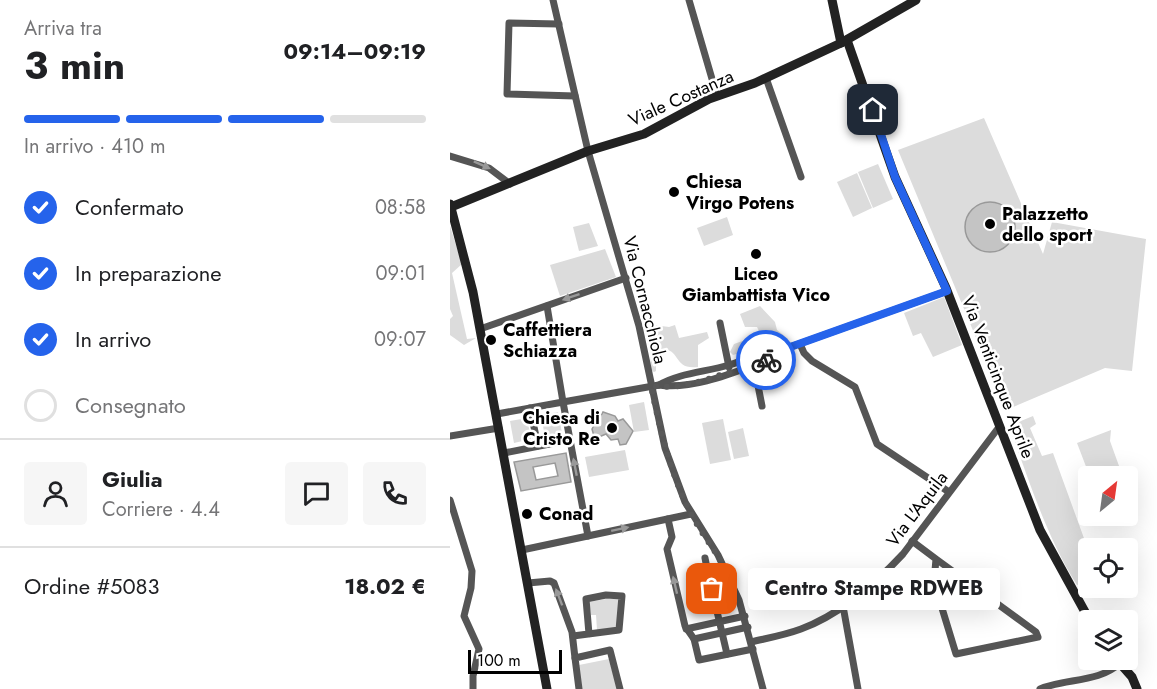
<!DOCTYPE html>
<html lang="it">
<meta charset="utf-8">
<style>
:root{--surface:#fff;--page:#f6f6f6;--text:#202124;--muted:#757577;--line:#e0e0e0;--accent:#2563eb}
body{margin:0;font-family:Jost,sans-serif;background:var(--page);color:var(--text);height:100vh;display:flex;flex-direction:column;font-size:22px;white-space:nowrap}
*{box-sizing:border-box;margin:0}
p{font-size:20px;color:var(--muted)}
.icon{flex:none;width:33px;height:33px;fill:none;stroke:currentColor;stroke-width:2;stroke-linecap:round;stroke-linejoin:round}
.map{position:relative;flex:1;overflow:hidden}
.side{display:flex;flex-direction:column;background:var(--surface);width:450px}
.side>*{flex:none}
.needle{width:39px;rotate:29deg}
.controls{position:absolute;left:628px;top:466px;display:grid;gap:12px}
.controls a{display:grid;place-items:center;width:60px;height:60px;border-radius:6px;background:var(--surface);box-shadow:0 6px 24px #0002;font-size:30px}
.scale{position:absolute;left:18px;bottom:15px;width:94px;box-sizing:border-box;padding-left:6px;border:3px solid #000;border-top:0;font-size:16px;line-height:21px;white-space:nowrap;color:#000;-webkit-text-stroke:4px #fff;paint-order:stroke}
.pin{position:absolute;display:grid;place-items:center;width:51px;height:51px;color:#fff;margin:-26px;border-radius:12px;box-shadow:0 3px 9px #0006}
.courier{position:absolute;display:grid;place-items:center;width:60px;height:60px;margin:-30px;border:4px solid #2563eb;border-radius:50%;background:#fff;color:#222;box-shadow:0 2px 8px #0007}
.bubble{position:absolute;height:42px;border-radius:6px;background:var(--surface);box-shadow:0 6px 24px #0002;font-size:20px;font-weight:700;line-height:42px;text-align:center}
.overview em{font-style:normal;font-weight:700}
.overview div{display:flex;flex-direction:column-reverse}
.overview{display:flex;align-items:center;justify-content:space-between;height:102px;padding:0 24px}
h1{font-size:39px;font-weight:700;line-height:45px}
.bar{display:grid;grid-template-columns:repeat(4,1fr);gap:9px 6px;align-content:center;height:72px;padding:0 24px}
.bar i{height:8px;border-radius:4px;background:var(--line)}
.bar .on{background:var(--accent)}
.bar p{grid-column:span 4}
.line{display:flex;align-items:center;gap:15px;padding:0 24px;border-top:2px solid var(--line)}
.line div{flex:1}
.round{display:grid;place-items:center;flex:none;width:63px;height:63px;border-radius:6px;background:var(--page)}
ol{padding:0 24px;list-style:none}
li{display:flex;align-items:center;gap:18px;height:66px}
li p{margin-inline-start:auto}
li .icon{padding:6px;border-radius:50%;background:var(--accent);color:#fff;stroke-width:4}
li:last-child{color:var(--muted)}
li i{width:33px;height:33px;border:3px solid var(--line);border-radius:50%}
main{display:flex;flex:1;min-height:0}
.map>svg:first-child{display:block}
.green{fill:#dcdcdc}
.building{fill:#c4c4c4;stroke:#999;stroke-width:1.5;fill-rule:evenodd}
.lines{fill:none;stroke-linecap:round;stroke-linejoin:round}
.street{stroke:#555;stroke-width:7}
.secondary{stroke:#222;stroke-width:9}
.oneway{fill:#999}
.done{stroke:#595959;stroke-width:6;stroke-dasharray:0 10.8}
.route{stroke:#2563eb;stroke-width:8}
.poi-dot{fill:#000;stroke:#fff;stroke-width:2}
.labels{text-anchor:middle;stroke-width:5;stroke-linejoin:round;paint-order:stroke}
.street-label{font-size:18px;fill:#000;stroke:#fff}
.poi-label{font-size:18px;font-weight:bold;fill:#000;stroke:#fff;text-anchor:start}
</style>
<main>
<section class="side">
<div class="overview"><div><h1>3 min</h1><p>Arriva tra</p></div><em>09:14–09:19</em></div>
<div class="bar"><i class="on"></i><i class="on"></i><i class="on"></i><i></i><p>In arrivo · 410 m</p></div>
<ol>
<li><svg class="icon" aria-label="check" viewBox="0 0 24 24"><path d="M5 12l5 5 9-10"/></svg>Confermato<p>08:58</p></li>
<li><svg class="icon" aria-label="check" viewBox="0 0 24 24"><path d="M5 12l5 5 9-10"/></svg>In preparazione<p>09:01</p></li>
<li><svg class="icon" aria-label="check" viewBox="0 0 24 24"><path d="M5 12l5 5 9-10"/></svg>In arrivo<p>09:07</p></li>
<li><i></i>Consegnato</li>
</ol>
<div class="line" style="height:108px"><a class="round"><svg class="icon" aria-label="person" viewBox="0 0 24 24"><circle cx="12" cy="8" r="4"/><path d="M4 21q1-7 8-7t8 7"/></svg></a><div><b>Giulia</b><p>Corriere · 4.4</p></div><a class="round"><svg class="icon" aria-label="chat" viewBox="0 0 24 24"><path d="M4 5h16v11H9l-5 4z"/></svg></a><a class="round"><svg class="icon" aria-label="phone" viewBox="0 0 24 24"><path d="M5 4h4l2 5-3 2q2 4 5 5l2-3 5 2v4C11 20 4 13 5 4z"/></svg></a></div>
<div class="line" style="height:78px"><div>Ordine #5083</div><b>18.02 €</b></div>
</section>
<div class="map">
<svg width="707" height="689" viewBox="0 0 707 689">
<rect width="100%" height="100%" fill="#fff"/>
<g class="green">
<path d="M534 118 593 254 602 222 696 239 682 371 655 368 556 410 448 150Z"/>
<path d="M428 164 443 199 423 208 408 172Z"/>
<path d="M407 173 422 208 403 217 387 182Z"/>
<path d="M277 217 283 235 254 246 247 228Z"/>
<path d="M139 223 148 246 129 251 123 227Z"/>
<path d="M0 226 12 264 2 273 17 339 26 338 14 345 0 335V319L3 316 0 309Z"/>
<path d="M155 249 166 277 110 296 100 265Z"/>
<path d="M494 297 512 345 483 357 471 333 463 336 454 313Z"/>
<path d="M310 306 325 322 327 330 338 339 283 355 280 352 284 344 301 338 309 331 307 327H295L290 314Z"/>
<path d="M204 325 219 327 225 325 229 338 257 332 259 338 248 345V367C222 370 232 348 210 349L206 354V371L204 372 200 369 201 355 195 330Z"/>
<path d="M194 402 199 430 184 432 179 405Z"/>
<path d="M108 412 112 433 95 437 91 415Z"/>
<path d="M583 416 586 424 580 428 592 456 603 453 639 552V581L627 585C596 536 579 480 559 426Z"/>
<path d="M77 418 81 439 64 443 60 421Z"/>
<path d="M273 419 281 460 260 464 252 423Z"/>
<path d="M293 428 299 456 284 459 278 432Z"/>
<path d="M661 430 660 441 673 477H640L627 443Z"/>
<path d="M175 450 179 470 139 477 135 457Z"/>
<path d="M156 599H169L167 628 147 630 146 615H141L139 602Z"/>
<path d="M159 659 167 689H131L129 665Z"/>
</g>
<g class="building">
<circle cx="540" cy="227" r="25"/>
<path d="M146 411 150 417 153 412 165 416 168 421 173 419 183 431 176 444 170 445 168 439 161 440 156 434 149 437 144 436 142 429 146 422 137 415Z"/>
<path d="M116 453 121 482 71 491 64 462ZM105 463 108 476 86 480 83 467Z"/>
</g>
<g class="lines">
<g class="street">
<path d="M103 0 138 151 189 326 215 448 235 502 268 555 289 600 313 689"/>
<path d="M239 0 267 96"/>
<path d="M109 24 59 23 57 94 125 96"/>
<path d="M316 78 351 177"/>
<path d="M0 156 39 168 60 184"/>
<path d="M97 306 113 402 209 385C246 390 287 371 321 359L329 351"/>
<path d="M270 323 279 367"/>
<path d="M30 329 176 278"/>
<path d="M350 344 354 353 362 361 405 387 427 444 499 492"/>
<path d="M304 365 312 406"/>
<path d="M209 385C229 373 256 372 279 365 296 360 311 351 329 351L497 291"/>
<path d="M80 408 88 446"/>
<path d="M47 414 113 402 120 440 54 453"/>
<path d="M0 436 49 428"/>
<path d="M120 440 138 536"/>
<path d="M0 500 22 571 21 588 14 616 29 649 23 676V689"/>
<path d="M218 519 222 537 217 549 235 626 244 639"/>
<path d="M462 541 486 559 484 582 506 654 588 637 586 632 486 559"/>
<path d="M72 550 241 514"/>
<path d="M255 558 258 573"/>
<path d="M275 568 258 573 277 654"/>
<path d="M78 583 100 581 104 583 122 632 125 658"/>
<path d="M393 606 408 689"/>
<path d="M298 627 244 639 249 660 303 649"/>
<path d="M236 629 295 616"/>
<path d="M123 636 169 630 172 596 156 595 136 599 139 634"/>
<path d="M301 642C318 638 335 635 351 629 389 615 426 583 453 554L549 427"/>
<path d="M129 689 125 658 160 650 170 689"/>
<path d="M590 689C616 678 649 683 670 663"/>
</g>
<g class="secondary">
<path d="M382 0 391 43"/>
<path d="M397 40 445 177 496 288 590 530 640 621"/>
<path d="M0 204 23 292 97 689"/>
<path d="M1 207 138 151 194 134 259 99 305 83 391 43 466 0"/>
<path d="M667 660 682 677 687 689"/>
</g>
</g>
<defs><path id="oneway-solid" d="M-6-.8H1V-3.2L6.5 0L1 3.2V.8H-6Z" transform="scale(1.5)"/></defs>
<g class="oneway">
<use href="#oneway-solid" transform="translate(32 165) rotate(24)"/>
<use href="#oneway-solid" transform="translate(121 297) rotate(161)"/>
<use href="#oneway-solid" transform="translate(125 467) rotate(-101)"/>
<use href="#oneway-solid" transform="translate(170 529) rotate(-12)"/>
<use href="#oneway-solid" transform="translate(225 585) rotate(-103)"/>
<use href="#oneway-solid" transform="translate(109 597) rotate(-111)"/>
</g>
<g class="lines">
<path class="done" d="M262 589 258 573 275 568C265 550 251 533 241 514 220 473 210 430 201 386L224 387 252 381 316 360"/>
<path class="route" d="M316 360 329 351 497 291 445 177 423 110"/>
</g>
<g class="poi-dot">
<circle cx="224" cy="192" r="6"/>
<circle cx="540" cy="224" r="6"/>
<circle cx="306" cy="254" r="6"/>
<circle cx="41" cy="340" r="6"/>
<circle cx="162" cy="428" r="6"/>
<circle cx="77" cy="514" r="6"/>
</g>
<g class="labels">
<g class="street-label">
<text transform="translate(231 98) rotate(-24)" y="6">Viale Costanza</text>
<text transform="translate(195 300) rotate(76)" y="6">Via Cornacchiola</text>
<text transform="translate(548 377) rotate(69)" y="6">Via Venticinque Aprile</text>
<text transform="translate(467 509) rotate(-53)" y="6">Via L'Aquila</text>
</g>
<g class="poi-label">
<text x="236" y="188">Chiesa<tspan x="236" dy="21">Virgo Potens</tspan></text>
<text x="552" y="220">Palazzetto<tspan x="552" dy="21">dello sport</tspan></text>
<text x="306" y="280" text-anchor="middle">Liceo<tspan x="306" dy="21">Giambattista Vico</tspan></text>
<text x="53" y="336">Caffettiera<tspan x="53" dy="21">Schiazza</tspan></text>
<text x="150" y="424" text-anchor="end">Chiesa di<tspan x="150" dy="21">Cristo Re</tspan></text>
<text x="89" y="520">Conad</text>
</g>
</g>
</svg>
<div class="controls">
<a><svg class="needle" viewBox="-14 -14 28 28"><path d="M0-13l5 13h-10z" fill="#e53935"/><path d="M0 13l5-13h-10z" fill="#757577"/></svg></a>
<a><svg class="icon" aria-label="locate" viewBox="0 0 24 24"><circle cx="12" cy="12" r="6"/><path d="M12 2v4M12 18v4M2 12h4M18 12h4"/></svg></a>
<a><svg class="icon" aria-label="layers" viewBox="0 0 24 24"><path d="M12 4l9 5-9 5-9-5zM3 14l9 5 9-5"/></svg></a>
</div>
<div class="scale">100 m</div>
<div class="pin" style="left:262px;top:589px;background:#ea580c"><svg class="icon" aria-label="bag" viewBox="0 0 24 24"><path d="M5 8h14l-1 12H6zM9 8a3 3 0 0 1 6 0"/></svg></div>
<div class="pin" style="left:423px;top:110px;background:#1f2937"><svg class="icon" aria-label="home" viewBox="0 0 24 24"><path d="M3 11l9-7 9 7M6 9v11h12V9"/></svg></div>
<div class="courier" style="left:316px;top:360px"><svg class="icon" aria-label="bike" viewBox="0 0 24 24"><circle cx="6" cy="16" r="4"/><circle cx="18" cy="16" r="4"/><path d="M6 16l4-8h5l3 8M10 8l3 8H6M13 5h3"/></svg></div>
<div class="bubble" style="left:298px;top:568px;width:252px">Centro Stampe RDWEB</div>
</div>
</main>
